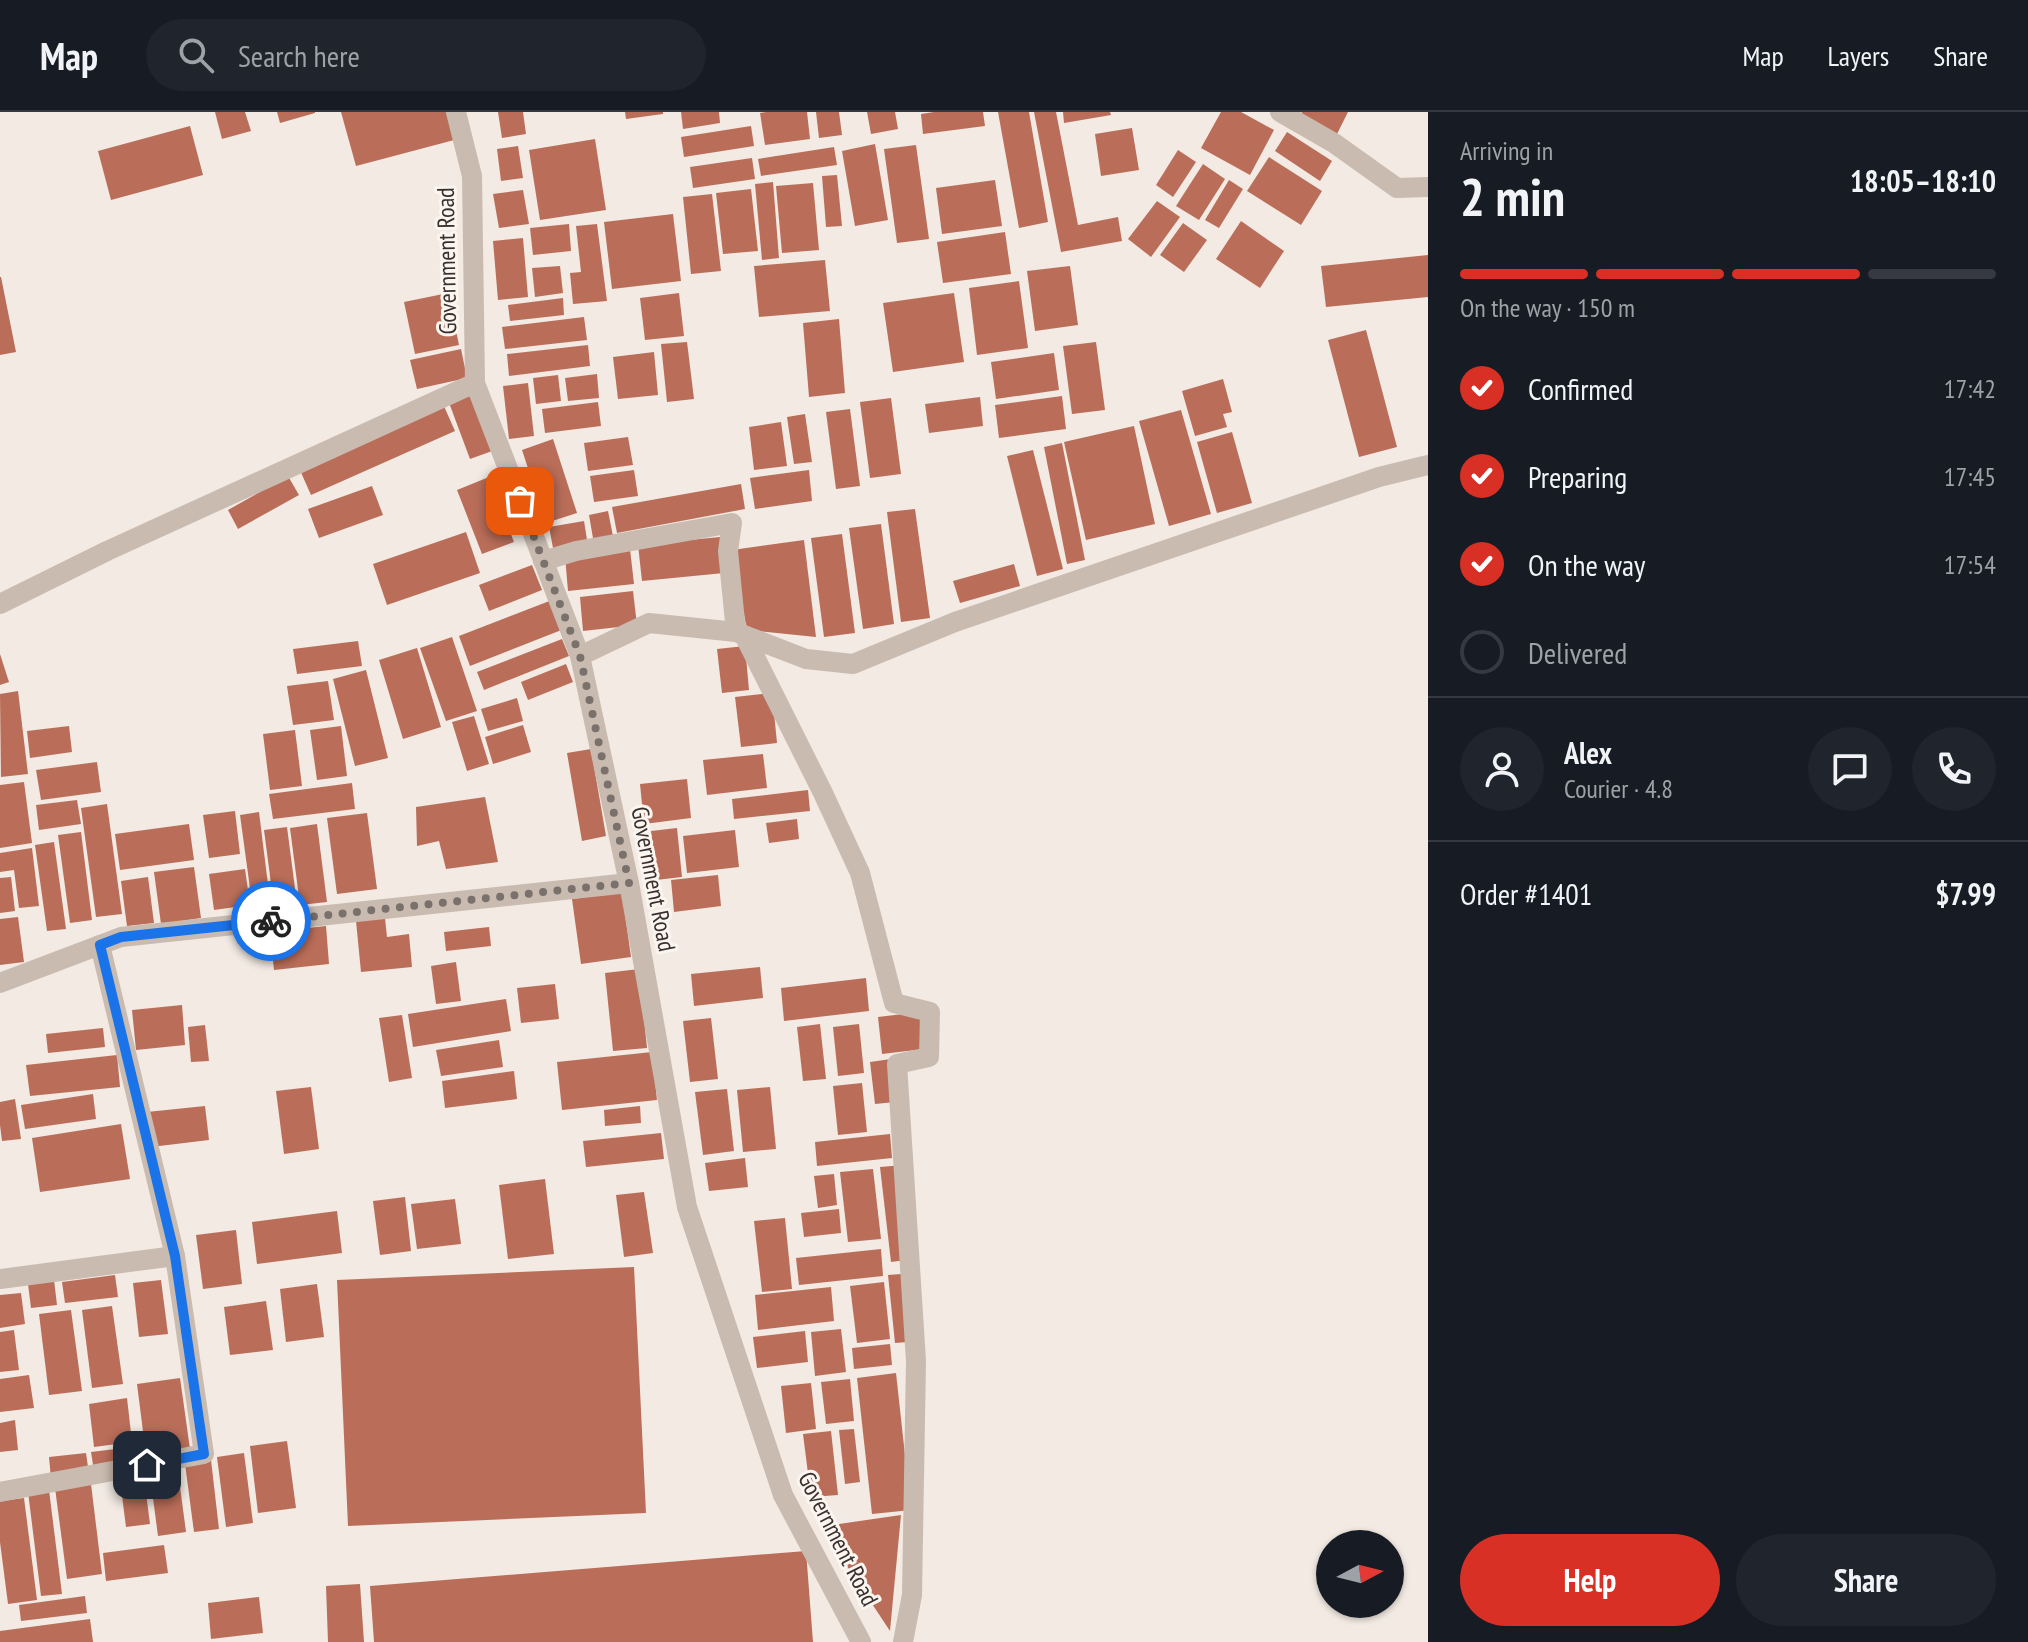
<!DOCTYPE html>
<meta charset="utf-8">
<style>
:root{--surface:#171b24;--page:#20242c;--text:#f1f3f6;--muted:#9ea1a6;--line:#363941;--accent:#d93025}
body{margin:0;font-family:"PT Sans Narrow",sans-serif;background:var(--page);color:var(--text);height:100vh;display:flex;flex-direction:column;font-size:30px;white-space:nowrap}
*{box-sizing:border-box;margin:0}
p{font-size:26px;color:var(--muted)}
.icon{flex:none;width:44px;height:44px;fill:none;stroke:currentColor;stroke-width:2;stroke-linecap:round;stroke-linejoin:round}
.map{position:relative;flex:1;overflow:hidden}
.panel{display:flex;flex-direction:column;background:var(--surface);width:600px}
.panel>*{flex:none}
.needle{width:52px;rotate:83deg}
.tools{position:absolute;left:1316px;top:1418px;display:grid;gap:16px}
.tools a{display:grid;place-items:center;width:88px;height:88px;border-radius:50%;background:var(--surface);box-shadow:0 2px 6px #0004;font-size:40px}
.pin{position:absolute;display:grid;place-items:center;width:68px;height:68px;color:#fff;margin:-34px;border-radius:16px;box-shadow:0 4px 12px #0006}
.courier{position:absolute;display:grid;place-items:center;width:80px;height:80px;margin:-40px;border:6px solid #1a73e8;border-radius:50%;background:#fff;color:#222;box-shadow:0 2px 10px #0007}
.head em{font-style:normal;font-weight:600}
.head div{display:flex;flex-direction:column-reverse}
.head{display:flex;align-items:center;justify-content:space-between;height:136px;padding:0 32px}
h1{font-size:52px;font-weight:600;line-height:60px}
.bar{display:grid;grid-template-columns:repeat(4,1fr);gap:12px 8px;align-content:center;height:96px;padding:0 32px}
.bar i{height:10px;border-radius:6px;background:var(--line)}
.bar .active{background:var(--accent)}
.bar p{grid-column:span 4}
.line{display:flex;align-items:center;gap:20px;padding:0 32px;border-top:2px solid var(--line)}
.line div{flex:1}
.round{display:grid;place-items:center;flex:none;width:84px;height:84px;border-radius:42px;background:var(--page)}
ol{padding:0 32px;list-style:none}
li{display:flex;align-items:center;gap:24px;height:88px}
li p{margin-inline-start:auto}
li .icon{padding:8px;border-radius:50%;background:var(--accent);color:#fff;stroke-width:4}
li:last-child{color:var(--muted)}
li i{width:44px;height:44px;border:4px solid var(--line);border-radius:50%}
.button{display:flex;gap:16px;margin-top:auto;padding:16px 32px}
.button a{flex:1;height:92px;border-radius:48px;background:var(--accent);color:#fff;font-size:32px;font-weight:600;line-height:92px;text-align:center}
.button a+a{background:var(--page);color:var(--text)}
header{display:flex;align-items:center;gap:48px;box-sizing:border-box;height:112px;padding:0 40px;background:var(--surface);border-bottom:2px solid var(--line)}
header strong{font-size:38px}
nav{display:flex;gap:44px;margin-inline-start:auto;font-size:28px}
.search{width:560px;height:72px;background:var(--page);display:flex;align-items:center;gap:20px;box-sizing:border-box;padding:0 28px;border-radius:44px;color:var(--muted);font-size:30px}
main{display:flex;flex:1;min-height:0}
.map>svg:first-child{display:block}
.building{fill:#ba6e59}
.lines{fill:none;stroke-linecap:round;stroke-linejoin:round}
.minor{stroke:#c9bbb0;stroke-width:20}
.done{stroke:#7a716d;stroke-width:8;stroke-dasharray:0 14.4}
.route{stroke:#1a73e8;stroke-width:10}
.labels{text-anchor:middle;stroke-width:6;stroke-linejoin:round;paint-order:stroke}
.street-label{font-size:24px;fill:#39302d;stroke:#faf5ef}
</style>
<header>
<strong>Map</strong>
<div class="search"><svg class="icon" aria-label="search" viewBox="0 0 24 24"><circle cx="10" cy="10" r="6"/><path d="M15 15l6 6"/></svg>Search here</div>
<nav><a>Map</a><a>Layers</a><a>Share</a></nav>
</header>
<main>
<div class="map">
<svg width="1428" height="1530" viewBox="0 0 1428 1530">
<rect width="100%" height="100%" fill="#f2eae3"/>
<g class="building">
<path d="M215 0H245L251 19 222 27Z"/>
<path d="M277 0H315V1L280 11Z"/>
<path d="M341 0H451L458 27 356 54Z"/>
<path d="M498 0H523L526 22 502 26Z"/>
<path d="M625 0H663V2L626 7Z"/>
<path d="M681 0H719L720 11 683 17Z"/>
<path d="M766 0H807L810 27 765 33 760 1Z"/>
<path d="M816 0H839L842 23 819 26Z"/>
<path d="M867 0H895L898 17 871 22Z"/>
<path d="M934 0H983L985 14 923 22 921 2Z"/>
<path d="M998 0H1029L1048 110 1019 116Z"/>
<path d="M1034 0H1056L1078 113 1118 105 1122 129 1061 140Z"/>
<path d="M1063 0H1110L1111 3 1064 11Z"/>
<path d="M1221 0H1241L1274 18 1250 63 1201 36Z"/>
<path d="M1302 0H1348L1335 26 1298 8Z"/>
<path d="M190 14 203 63 111 88 98 39Z"/>
<path d="M751 14 754 34 684 45 681 25Z"/>
<path d="M1132 16 1139 58 1101 64 1095 22Z"/>
<path d="M1287 20 1332 49 1320 69 1275 39Z"/>
<path d="M595 27 606 98 540 108 529 38Z"/>
<path d="M875 32 888 108 855 114 842 39Z"/>
<path d="M916 33 929 127 897 131 884 37Z"/>
<path d="M518 34 523 66 501 69 497 37Z"/>
<path d="M834 35 837 53 761 64 758 47Z"/>
<path d="M1178 38 1196 50 1173 85 1156 73Z"/>
<path d="M1269 45 1322 79 1301 113 1247 79Z"/>
<path d="M752 46 755 67 693 76 690 55Z"/>
<path d="M1203 52 1225 67 1199 108 1176 94Z"/>
<path d="M837 63 842 114 826 115 822 64Z"/>
<path d="M995 68 1002 114 942 122 936 76Z"/>
<path d="M1229 68 1243 77 1219 116 1205 108Z"/>
<path d="M773 70 779 146 762 148 755 72Z"/>
<path d="M813 71 819 138 782 141 776 74Z"/>
<path d="M751 77 758 139 723 142 716 81Z"/>
<path d="M523 78 529 112 499 116 493 82Z"/>
<path d="M712 82 721 159 691 162 683 85Z"/>
<path d="M1157 89 1180 105 1151 145 1128 127Z"/>
<path d="M673 102 681 169 612 177 604 110Z"/>
<path d="M1241 109 1284 139 1260 176 1216 147Z"/>
<path d="M1183 111 1207 128 1184 160 1160 143Z"/>
<path d="M569 112 571 139 533 143 530 116Z"/>
<path d="M597 112 607 189 573 192 570 161 581 160 576 114Z"/>
<path d="M1005 120 1011 162 943 171 937 130Z"/>
<path d="M523 126 528 185 498 188 493 129Z"/>
<path d="M1428 143V185L1326 195 1321 154Z"/>
<path d="M825 148 830 199 759 205 754 154Z"/>
<path d="M560 154 563 181 535 185 532 156Z"/>
<path d="M1070 154 1078 213 1035 219 1027 159Z"/>
<path d="M0 165H1L16 240 0 243Z"/>
<path d="M1019 169 1028 236 977 243 969 176Z"/>
<path d="M448 181 459 233 415 242 404 190Z"/>
<path d="M679 181 684 224 645 228 640 186Z"/>
<path d="M954 181 964 250 893 260 883 191Z"/>
<path d="M563 186 564 203 510 209 508 193Z"/>
<path d="M584 205 587 228 505 237 502 215Z"/>
<path d="M839 207 845 281 809 285 803 211Z"/>
<path d="M1366 218 1397 335 1359 345 1328 228Z"/>
<path d="M687 230 694 287 667 290 661 232Z"/>
<path d="M1096 230 1105 298 1072 302 1063 234Z"/>
<path d="M588 233 590 254 509 264 507 242Z"/>
<path d="M461 237 467 266 417 277 410 248Z"/>
<path d="M654 240 658 283 618 287 613 245Z"/>
<path d="M1054 241 1059 278 996 287 991 250Z"/>
<path d="M597 262 599 286 568 289 565 266Z"/>
<path d="M558 263 561 289 536 292 533 266Z"/>
<path d="M1223 267 1232 300 1223 302 1227 315 1195 324 1182 279Z"/>
<path d="M528 271 534 324 509 327 503 274Z"/>
<path d="M473 279 495 338 470 347 448 288Z"/>
<path d="M1062 284 1066 317 999 326 995 293Z"/>
<path d="M980 285 983 314 929 321 925 292Z"/>
<path d="M891 286 901 362 870 366 860 290Z"/>
<path d="M598 290 601 314 545 321 542 297Z"/>
<path d="M443 292 455 319 311 383 299 356Z"/>
<path d="M850 297 860 374 836 377 826 300Z"/>
<path d="M1181 298 1211 402 1169 414 1139 309Z"/>
<path d="M805 302 812 350 794 352 787 305Z"/>
<path d="M781 310 787 354 754 358 749 315Z"/>
<path d="M1134 314 1155 412 1086 428 1064 330Z"/>
<path d="M1232 320 1252 391 1217 401 1197 330Z"/>
<path d="M628 325 633 353 588 359 584 331Z"/>
<path d="M553 327 577 401 546 411 522 338Z"/>
<path d="M1062 331 1085 448 1067 452 1044 335Z"/>
<path d="M1033 338 1063 457 1037 464 1007 344Z"/>
<path d="M634 358 638 384 594 390 590 364Z"/>
<path d="M809 358 812 389 755 397 750 366Z"/>
<path d="M288 364 299 383 238 417 228 398Z"/>
<path d="M489 365 514 430 482 442 457 378Z"/>
<path d="M741 372 745 397 617 421 612 395Z"/>
<path d="M372 374 383 403 319 426 308 397Z"/>
<path d="M915 397 930 506 901 510 887 400Z"/>
<path d="M608 399 614 429 594 432 589 403Z"/>
<path d="M584 409 588 434 554 441 549 415Z"/>
<path d="M881 412 894 512 863 517 849 416Z"/>
<path d="M466 420 480 461 387 493 373 452Z"/>
<path d="M842 422 855 521 824 525 811 426Z"/>
<path d="M720 425 724 461 642 469 638 433Z"/>
<path d="M804 428 816 525 747 518 732 438Z"/>
<path d="M630 437 634 472 568 479 565 444Z"/>
<path d="M1014 452 1020 474 960 491 953 469Z"/>
<path d="M532 453 542 478 489 499 479 473Z"/>
<path d="M633 479 637 513 583 519 580 485Z"/>
<path d="M552 488 564 517 470 554 459 524Z"/>
<path d="M452 525 477 599 446 609 420 536Z"/>
<path d="M562 527 569 544 484 578 477 560Z"/>
<path d="M358 529 362 554 297 562 293 537Z"/>
<path d="M745 534 749 578 722 581 717 537Z"/>
<path d="M417 536 441 615 403 627 379 548Z"/>
<path d="M0 542 9 570 0 573Z"/>
<path d="M566 552 573 570 528 588 521 570Z"/>
<path d="M366 558 388 646 355 654 333 567Z"/>
<path d="M328 569 334 608 293 613 287 574Z"/>
<path d="M18 579 28 662 1 665 0 582Z"/>
<path d="M772 581 777 631 741 635 735 585Z"/>
<path d="M517 586 523 609 488 619 481 597Z"/>
<path d="M474 604 489 652 467 659 452 610Z"/>
<path d="M523 613 531 640 493 652 485 625Z"/>
<path d="M69 614 72 640 30 646 27 619Z"/>
<path d="M341 614 347 664 317 668 310 618Z"/>
<path d="M295 618 302 674 270 678 263 622Z"/>
<path d="M591 637 606 724 582 729 567 641Z"/>
<path d="M763 642 767 676 707 683 703 648Z"/>
<path d="M97 650 101 680 41 688 36 658Z"/>
<path d="M687 667 691 706 644 712 640 672Z"/>
<path d="M24 670 32 731 0 736V673Z"/>
<path d="M352 671 355 697 273 707 269 682Z"/>
<path d="M808 678 810 699 734 707 732 687Z"/>
<path d="M485 685 498 750 446 757 439 729 417 734 416 695Z"/>
<path d="M77 688 81 712 39 718 36 693Z"/>
<path d="M107 692 122 802 96 805 81 696Z"/>
<path d="M235 699 240 742 209 746 203 703Z"/>
<path d="M259 700 270 789 252 791 240 703Z"/>
<path d="M367 701 377 777 337 782 327 706Z"/>
<path d="M797 707 799 727 769 731 766 711Z"/>
<path d="M189 712 194 748 120 758 115 722Z"/>
<path d="M317 712 327 790 300 793 290 716Z"/>
<path d="M287 715 296 784 273 787 264 718Z"/>
<path d="M677 716 682 765 656 768 651 719Z"/>
<path d="M735 718 739 755 687 761 683 724Z"/>
<path d="M81 720 92 808 70 811 58 723Z"/>
<path d="M54 730 66 817 47 819 35 733Z"/>
<path d="M32 736 39 794 19 796 14 758 0 760V741Z"/>
<path d="M194 755 201 806 161 812 154 760Z"/>
<path d="M245 757 250 793 214 798 209 762Z"/>
<path d="M718 763 721 794 674 800 671 768Z"/>
<path d="M11 765 15 799 0 801V766Z"/>
<path d="M148 765 154 811 127 814 121 769Z"/>
<path d="M622 780 631 845 581 852 572 787Z"/>
<path d="M18 805 24 850 0 853V807Z"/>
<path d="M385 806 387 825 409 822 412 855 361 860 356 809Z"/>
<path d="M326 814 329 852 274 858 270 820Z"/>
<path d="M489 815 491 834 446 839 444 820Z"/>
<path d="M456 850 461 889 436 892 431 854Z"/>
<path d="M760 855 763 886 694 894 691 862Z"/>
<path d="M639 857 647 936 613 939 605 861Z"/>
<path d="M866 866 869 899 784 909 781 876Z"/>
<path d="M555 872 559 907 521 911 517 876Z"/>
<path d="M506 887 511 919 413 935 408 902Z"/>
<path d="M182 893 185 933 136 938 132 898Z"/>
<path d="M920 900 924 937 882 942 878 905Z"/>
<path d="M402 903 412 966 389 970 379 906Z"/>
<path d="M711 906 718 967 690 970 683 909Z"/>
<path d="M820 912 826 967 803 969 797 915Z"/>
<path d="M859 912 864 961 838 964 833 915Z"/>
<path d="M205 913 209 949 191 950 188 915Z"/>
<path d="M103 916 105 935 48 941 46 922Z"/>
<path d="M499 928 503 955 441 964 436 938Z"/>
<path d="M652 940 657 988 562 998 557 950Z"/>
<path d="M117 943 120 975 30 984 26 953Z"/>
<path d="M891 947 895 990 875 992 870 950Z"/>
<path d="M514 959 517 987 445 996 442 969Z"/>
<path d="M862 971 867 1020 838 1023 833 974Z"/>
<path d="M311 975 319 1037 284 1042 276 979Z"/>
<path d="M770 975 776 1037 743 1040 737 978Z"/>
<path d="M727 977 734 1039 703 1043 695 980Z"/>
<path d="M93 982 96 1007 25 1017 21 993Z"/>
<path d="M15 987 21 1027 2 1029 0 1013V990Z"/>
<path d="M205 994 209 1028 151 1035 147 1000Z"/>
<path d="M640 994 641 1011 605 1014 604 998Z"/>
<path d="M121 1012 130 1067 40 1080 32 1026Z"/>
<path d="M661 1021 664 1047 586 1055 583 1029Z"/>
<path d="M890 1022 892 1046 817 1054 815 1030Z"/>
<path d="M745 1046 748 1075 709 1079 705 1051Z"/>
<path d="M904 1053 914 1147 891 1150 880 1055Z"/>
<path d="M873 1057 881 1127 848 1130 840 1060Z"/>
<path d="M834 1062 837 1093 818 1096 814 1064Z"/>
<path d="M545 1067 554 1142 508 1147 499 1073Z"/>
<path d="M644 1080 653 1141 624 1145 616 1083Z"/>
<path d="M405 1085 411 1139 380 1143 373 1089Z"/>
<path d="M455 1087 461 1132 417 1137 411 1092Z"/>
<path d="M839 1097 841 1121 804 1125 801 1101Z"/>
<path d="M337 1099 342 1141 257 1152 252 1110Z"/>
<path d="M785 1106 792 1177 762 1180 754 1109Z"/>
<path d="M236 1118 242 1172 203 1177 196 1123Z"/>
<path d="M881 1137 883 1164 799 1173 796 1146Z"/>
<path d="M634 1155 646 1401 348 1414 337 1168Z"/>
<path d="M901 1162 908 1230 895 1231 888 1163Z"/>
<path d="M115 1163 118 1185 65 1191 62 1170Z"/>
<path d="M54 1168 57 1193 31 1196 28 1172Z"/>
<path d="M161 1168 168 1222 139 1225 133 1171Z"/>
<path d="M884 1170 890 1227 857 1231 850 1174Z"/>
<path d="M317 1172 324 1225 286 1230 280 1177Z"/>
<path d="M831 1175 834 1209 758 1218 755 1183Z"/>
<path d="M21 1181 25 1212 0 1216V1183Z"/>
<path d="M266 1189 273 1238 230 1243 224 1195Z"/>
<path d="M112 1194 123 1272 92 1276 82 1198Z"/>
<path d="M71 1198 82 1279 49 1283 39 1202Z"/>
<path d="M841 1217 846 1260 815 1264 811 1220Z"/>
<path d="M14 1218 19 1258 0 1260V1220Z"/>
<path d="M805 1219 808 1250 757 1256 753 1225Z"/>
<path d="M890 1232 892 1253 854 1257 852 1236Z"/>
<path d="M896 1261 911 1398 872 1402 857 1266Z"/>
<path d="M29 1263 34 1296 0 1300V1267Z"/>
<path d="M180 1266 190 1337 146 1343 137 1272Z"/>
<path d="M850 1267 854 1309 826 1312 821 1270Z"/>
<path d="M811 1271 816 1317 786 1321 781 1274Z"/>
<path d="M127 1286 132 1330 94 1335 89 1292Z"/>
<path d="M15 1308 18 1338 0 1340V1311Z"/>
<path d="M854 1317 860 1370 845 1372 839 1318Z"/>
<path d="M831 1319 838 1383 811 1385 803 1322Z"/>
<path d="M287 1329 296 1396 258 1401 250 1334Z"/>
<path d="M132 1335 134 1354 94 1359 91 1340Z"/>
<path d="M86 1341 89 1362 51 1367 49 1345Z"/>
<path d="M244 1341 253 1411 226 1415 217 1345Z"/>
<path d="M211 1348 219 1417 194 1420 185 1352Z"/>
<path d="M177 1352 186 1420 158 1424 149 1356Z"/>
<path d="M143 1358 150 1412 126 1415 119 1360Z"/>
<path d="M91 1372 102 1462 67 1467 55 1376Z"/>
<path d="M49 1378 62 1482 41 1484 28 1380Z"/>
<path d="M24 1386 37 1488 8 1492 0 1430V1389Z"/>
<path d="M901 1403 890 1519 843 1448 839 1412Z"/>
<path d="M164 1433 168 1461 106 1469 103 1441Z"/>
<path d="M806 1439 813 1530H374L370 1474Z"/>
<path d="M360 1472 364 1530H328L326 1474Z"/>
<path d="M85 1484 87 1501 21 1509 19 1493Z"/>
<path d="M259 1485 263 1521 211 1527 208 1491Z"/>
<path d="M90 1507 93 1530H0V1519Z"/>
</g>
<g class="lines">
<g class="minor">
<path d="M456 0 472 64 475 271 580 544 629 771 687 1095 783 1383 861 1530"/>
<path d="M1280 0 1334 31 1397 76 1428 75"/>
<path d="M543 449 576 439 732 411 728 439 736 520"/>
<path d="M0 492 107 439 475 271"/>
<path d="M744 523 823 681 860 761 894 891 930 900 929 945 897 952 916 1249 912 1483 903 1530"/>
<path d="M580 544 649 511 736 520 806 547 853 552 955 510 1379 365 1428 353"/>
<path d="M0 871 121 825 629 771"/>
<path d="M0 1167 175 1144 100 833"/>
<path d="M0 1380 204 1342 175 1144"/>
</g>
</g>
<g class="lines">
<path class="done" d="M271 809 629 771 580 544 520 389"/>
<path class="route" d="M147 1353 204 1342 175 1144 100 833 121 825 271 809"/>
</g>
<g class="labels">
<g class="street-label">
<text transform="translate(447 149) rotate(-91)" y="8">Government Road</text>
<text transform="translate(653 767) rotate(79)" y="8">Government Road</text>
<text transform="translate(838 1427) rotate(63)" y="8">Government Road</text>
</g>
</g>
</svg>
<div class="tools">
<a><svg class="needle" viewBox="-14 -14 28 28"><path d="M0-13l5 13h-10z" fill="#e53935"/><path d="M0 13l5-13h-10z" fill="#9ea1a6"/></svg></a>
</div>
<div class="pin" style="left:520px;top:389px;background:#ea580c"><svg class="icon" aria-label="bag" viewBox="0 0 24 24"><path d="M5 8h14l-1 12H6zM9 8a3 3 0 0 1 6 0"/></svg></div>
<div class="pin" style="left:147px;top:1353px;background:#1f2937"><svg class="icon" aria-label="home" viewBox="0 0 24 24"><path d="M3 11l9-7 9 7M6 9v11h12V9"/></svg></div>
<div class="courier" style="left:271px;top:809px"><svg class="icon" aria-label="bike" viewBox="0 0 24 24"><circle cx="6" cy="16" r="4"/><circle cx="18" cy="16" r="4"/><path d="M6 16l4-8h5l3 8M10 8l3 8H6M13 5h3"/></svg></div>
</div>
<section class="panel">
<div class="head"><div><h1>2 min</h1><p>Arriving in</p></div><em>18:05–18:10</em></div>
<div class="bar"><i class="active"></i><i class="active"></i><i class="active"></i><i></i><p>On the way · 150 m</p></div>
<ol>
<li><svg class="icon" aria-label="check" viewBox="0 0 24 24"><path d="M5 12l5 5 9-10"/></svg>Confirmed<p>17:42</p></li>
<li><svg class="icon" aria-label="check" viewBox="0 0 24 24"><path d="M5 12l5 5 9-10"/></svg>Preparing<p>17:45</p></li>
<li><svg class="icon" aria-label="check" viewBox="0 0 24 24"><path d="M5 12l5 5 9-10"/></svg>On the way<p>17:54</p></li>
<li><i></i>Delivered</li>
</ol>
<div class="line" style="height:144px"><a class="round"><svg class="icon" aria-label="person" viewBox="0 0 24 24"><circle cx="12" cy="8" r="4"/><path d="M4 21q1-7 8-7t8 7"/></svg></a><div><b>Alex</b><p>Courier · 4.8</p></div><a class="round"><svg class="icon" aria-label="chat" viewBox="0 0 24 24"><path d="M4 5h16v11H9l-5 4z"/></svg></a><a class="round"><svg class="icon" aria-label="phone" viewBox="0 0 24 24"><path d="M5 4h4l2 5-3 2q2 4 5 5l2-3 5 2v4C11 20 4 13 5 4z"/></svg></a></div>
<div class="line" style="height:104px"><div>Order #1401</div><b>$7.99</b></div>
<div class="button"><a>Help</a><a>Share</a></div>
</section>
</main>
